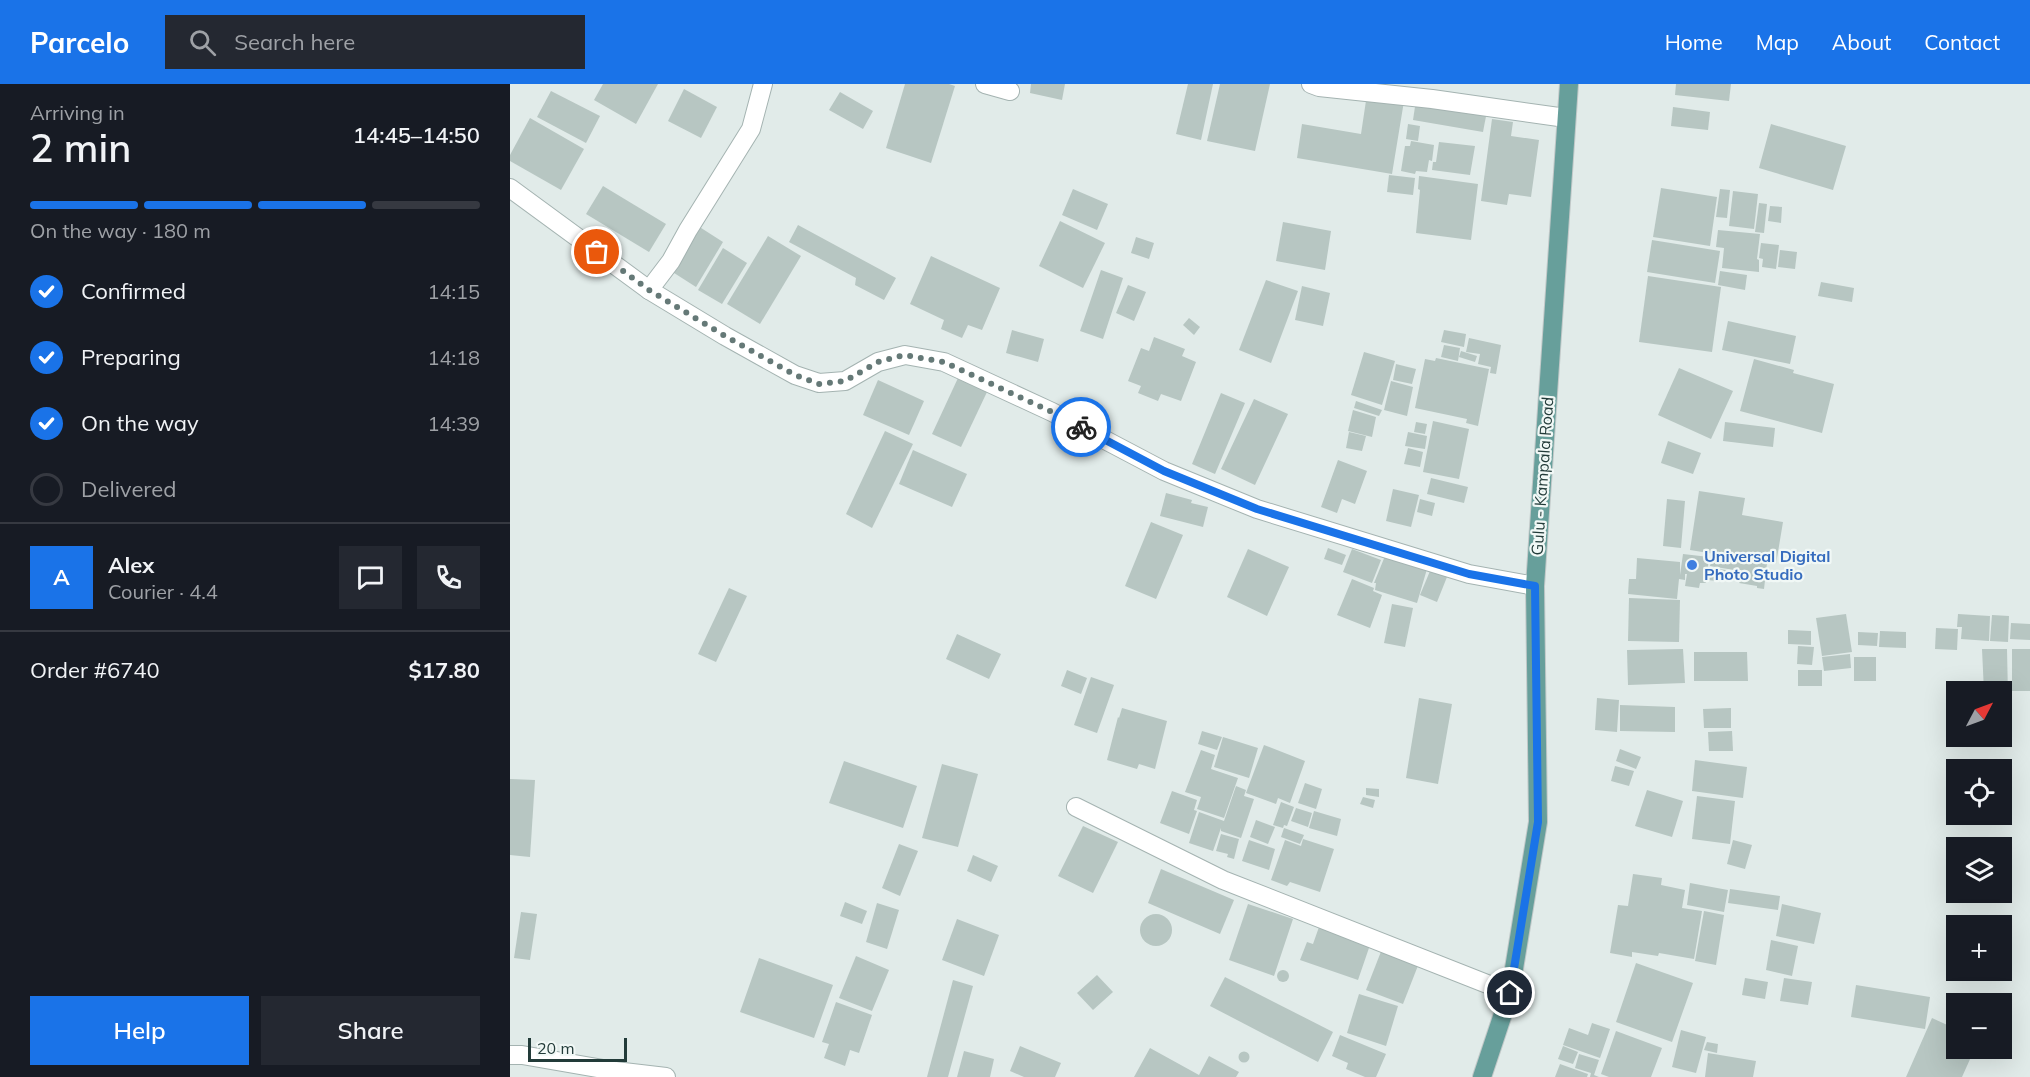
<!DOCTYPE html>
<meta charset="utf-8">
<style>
:root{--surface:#171b24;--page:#242831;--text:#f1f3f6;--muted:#9ea1a6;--line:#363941;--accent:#1a73e8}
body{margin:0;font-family:Mulish,sans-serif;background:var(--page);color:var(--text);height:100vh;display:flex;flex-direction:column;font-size:22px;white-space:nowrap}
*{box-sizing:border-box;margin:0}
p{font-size:20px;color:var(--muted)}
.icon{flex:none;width:33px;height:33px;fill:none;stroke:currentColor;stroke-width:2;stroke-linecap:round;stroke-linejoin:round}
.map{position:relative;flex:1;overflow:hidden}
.sheet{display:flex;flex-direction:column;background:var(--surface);width:510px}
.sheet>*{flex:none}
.needle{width:39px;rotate:49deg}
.controls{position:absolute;left:1436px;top:597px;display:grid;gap:12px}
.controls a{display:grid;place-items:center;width:66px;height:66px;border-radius:0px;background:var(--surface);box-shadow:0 6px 24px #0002;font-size:30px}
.scale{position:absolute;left:18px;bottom:15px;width:99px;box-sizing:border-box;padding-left:6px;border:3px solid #223b39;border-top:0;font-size:16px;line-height:21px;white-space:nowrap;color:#223b39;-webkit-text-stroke:4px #f1f8f6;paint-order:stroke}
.pin{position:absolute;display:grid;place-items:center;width:51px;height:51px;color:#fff;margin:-26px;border:3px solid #fff;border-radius:50%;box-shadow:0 2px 6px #0007}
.courier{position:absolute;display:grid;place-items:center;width:60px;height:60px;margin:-30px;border:4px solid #1a73e8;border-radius:50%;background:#fff;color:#222;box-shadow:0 2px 8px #0007}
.overview em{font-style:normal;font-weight:600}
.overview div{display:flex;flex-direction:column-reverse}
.overview{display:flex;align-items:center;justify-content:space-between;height:102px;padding:0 30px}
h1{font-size:39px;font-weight:600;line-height:45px}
.bar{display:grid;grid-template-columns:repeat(4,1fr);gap:9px 6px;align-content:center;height:72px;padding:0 30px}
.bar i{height:8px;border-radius:4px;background:var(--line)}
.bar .active{background:var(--accent)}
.bar p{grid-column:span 4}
.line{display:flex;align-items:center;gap:15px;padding:0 30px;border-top:2px solid var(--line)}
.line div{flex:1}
.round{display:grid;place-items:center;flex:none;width:63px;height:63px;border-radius:0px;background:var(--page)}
ol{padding:0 30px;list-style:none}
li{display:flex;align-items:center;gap:18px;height:66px}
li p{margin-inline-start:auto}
li .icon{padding:6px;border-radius:50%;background:var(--accent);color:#fff;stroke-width:4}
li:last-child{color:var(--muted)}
li i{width:33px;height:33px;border:3px solid var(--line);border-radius:50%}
.primary-button{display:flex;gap:12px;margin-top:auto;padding:12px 30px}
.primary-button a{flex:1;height:69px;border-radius:0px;background:var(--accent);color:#fff;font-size:24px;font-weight:600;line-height:69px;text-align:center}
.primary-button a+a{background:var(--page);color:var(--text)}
header{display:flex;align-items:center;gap:36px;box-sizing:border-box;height:84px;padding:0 30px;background:var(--accent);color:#fff}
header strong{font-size:28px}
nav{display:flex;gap:33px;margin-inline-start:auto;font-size:21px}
.search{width:420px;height:54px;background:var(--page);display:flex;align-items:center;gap:15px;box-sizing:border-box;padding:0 21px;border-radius:0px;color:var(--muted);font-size:22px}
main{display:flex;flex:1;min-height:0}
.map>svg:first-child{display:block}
.building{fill:#b7c6c2}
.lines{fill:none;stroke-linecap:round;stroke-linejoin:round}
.minor-casing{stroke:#a4b3b1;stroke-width:20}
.primary-casing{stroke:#c1c8c8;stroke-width:20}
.minor{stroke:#fff;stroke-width:18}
.primary{stroke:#679f9b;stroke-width:18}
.done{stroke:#657977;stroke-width:6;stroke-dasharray:0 10.8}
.route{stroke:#1a73e8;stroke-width:8}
.shop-dot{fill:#3f7fe0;stroke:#f1f8f6;stroke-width:2}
.labels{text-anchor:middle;stroke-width:4.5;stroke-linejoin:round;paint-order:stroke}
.street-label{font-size:16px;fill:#223b39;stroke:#f1f8f6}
.shop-label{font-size:16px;font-weight:bold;fill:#366cbe;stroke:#f1f8f6;text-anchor:start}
</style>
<header>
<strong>Parcelo</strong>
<div class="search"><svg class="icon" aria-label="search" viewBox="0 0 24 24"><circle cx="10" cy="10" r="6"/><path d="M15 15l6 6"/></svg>Search here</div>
<nav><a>Home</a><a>Map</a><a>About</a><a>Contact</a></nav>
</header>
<main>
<section class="sheet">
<div class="overview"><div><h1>2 min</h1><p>Arriving in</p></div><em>14:45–14:50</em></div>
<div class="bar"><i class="active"></i><i class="active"></i><i class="active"></i><i></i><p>On the way · 180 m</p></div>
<ol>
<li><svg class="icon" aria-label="check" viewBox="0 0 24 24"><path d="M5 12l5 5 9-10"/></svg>Confirmed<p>14:15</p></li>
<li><svg class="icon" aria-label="check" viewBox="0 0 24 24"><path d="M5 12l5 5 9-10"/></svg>Preparing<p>14:18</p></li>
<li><svg class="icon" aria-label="check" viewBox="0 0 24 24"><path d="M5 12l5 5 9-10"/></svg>On the way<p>14:39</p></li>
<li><i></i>Delivered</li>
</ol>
<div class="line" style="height:108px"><b class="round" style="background:var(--accent);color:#fff">A</b><div><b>Alex</b><p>Courier · 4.4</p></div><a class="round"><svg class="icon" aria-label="chat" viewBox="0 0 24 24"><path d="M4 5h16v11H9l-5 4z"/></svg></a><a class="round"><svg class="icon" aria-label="phone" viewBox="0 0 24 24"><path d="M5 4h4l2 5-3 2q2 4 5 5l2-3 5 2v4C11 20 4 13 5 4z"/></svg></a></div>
<div class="line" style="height:78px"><div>Order #6740</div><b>$17.80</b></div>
<div class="primary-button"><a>Help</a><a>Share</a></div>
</section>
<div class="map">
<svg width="1520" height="993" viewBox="0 0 1520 993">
<rect width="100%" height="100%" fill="#e1ebe9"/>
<g class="building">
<path d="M93 0H148L126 40 84 16Z"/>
<path d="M395 0H439L445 2 421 79 376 64Z"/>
<path d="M521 0H555L552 16 520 9Z"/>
<path d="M678 0H703L691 56 666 50Z"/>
<path d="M710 0H760L745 67 697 57Z"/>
<path d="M1166 0H1221L1219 17 1165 11Z"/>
<path d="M174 5 207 23 191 54 158 37Z"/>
<path d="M41 7 90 32 76 59 27 33Z"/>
<path d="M330 8 363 27 353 45 319 26Z"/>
<path d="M857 10 894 17 882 90 787 74 792 40 851 50Z"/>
<path d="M906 16 977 27 973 48 903 36Z"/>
<path d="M1163 23 1200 28 1198 46 1161 42Z"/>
<path d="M20 34 74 65 51 106 0 77V71Z"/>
<path d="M982 35 1003 38 1001 52 1029 56 1021 113 999 110 997 121 971 117Z"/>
<path d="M898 40 910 42 908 57 896 55Z"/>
<path d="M1261 40 1336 62 1323 106 1249 84Z"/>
<path d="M901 57 924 61 922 77 919 76 917 88 906 87 905 90 891 87 895 62H900Z"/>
<path d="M929 58 965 62 960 91 922 86 923 78H926Z"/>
<path d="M879 91 905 94 903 111 877 108Z"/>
<path d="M909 92 968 100 961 156 906 149 910 106 908 105Z"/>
<path d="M93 102 156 140 139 168 76 130Z"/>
<path d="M1151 104 1207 113 1200 162 1143 153Z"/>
<path d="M563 105 598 120 587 146 552 131Z"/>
<path d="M1210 105 1220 106 1217 134 1206 133Z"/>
<path d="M1223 107 1248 110 1244 145 1219 142Z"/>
<path d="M1249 119 1257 120 1254 149 1245 148Z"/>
<path d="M1260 122 1272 123 1271 139 1258 137Z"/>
<path d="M550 137 595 159 573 204 529 182Z"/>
<path d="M773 138 821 147 815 186 766 177Z"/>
<path d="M288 141 386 194 374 216 345 201 346 194 279 158Z"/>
<path d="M188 142 213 158 186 203 161 187Z"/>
<path d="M1208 146 1250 150 1247 175 1249 176V188L1212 184 1214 164 1206 163Z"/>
<path d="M258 152 291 172 250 240 217 220Z"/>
<path d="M626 153 644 159 639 175 621 169Z"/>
<path d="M1142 156 1210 167 1205 199 1137 188Z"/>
<path d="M1251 159 1269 161 1266 185 1252 183 1253 175 1249 174Z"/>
<path d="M213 164 237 179 212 220 188 206Z"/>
<path d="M1270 166 1287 168 1285 185 1268 183Z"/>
<path d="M421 172 490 204 472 246 458 241 452 254 431 245 434 236 400 220Z"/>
<path d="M591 186 613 194 593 255 570 247Z"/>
<path d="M1210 187 1237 191 1235 206 1208 201Z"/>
<path d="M1138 192 1211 203 1202 268 1129 258Z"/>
<path d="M756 196 788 207 761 279 729 266Z"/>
<path d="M1311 198 1344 204 1342 218 1308 212Z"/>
<path d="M618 201 636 208 624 237 606 229Z"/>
<path d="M792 202 820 209 813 242 785 236Z"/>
<path d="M679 234 690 243 684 251 673 241Z"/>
<path d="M1218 237 1286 252 1280 280 1212 266Z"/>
<path d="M502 246 534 255 528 278 496 269Z"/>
<path d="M934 246 956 250 954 263 931 258Z"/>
<path d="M644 253 675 265 672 272 686 278 671 317 651 310 648 317 628 309 631 302 618 297 631 264 639 267Z"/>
<path d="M959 254 991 261 986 290 980 289 981 283 968 280 970 270 956 268Z"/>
<path d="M934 261 950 264 948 277 931 273Z"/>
<path d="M951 267 967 272 965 278 949 273Z"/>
<path d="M854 268 885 277 872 321 841 311Z"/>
<path d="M926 274 979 285 968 342 956 339 957 335 905 324 915 275 925 277Z"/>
<path d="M1244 275 1284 286 1283 289 1324 300 1312 349 1230 327Z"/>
<path d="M886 280 906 285 902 300 883 296Z"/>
<path d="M1169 284 1223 307 1201 355 1148 331Z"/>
<path d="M448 294 477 308 451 363 422 350Z"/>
<path d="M368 296 414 317 399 351 353 331Z"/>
<path d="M881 297 903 303 897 332 874 326Z"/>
<path d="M711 309 735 319 705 390 682 380Z"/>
<path d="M744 315 778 330 745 401 711 385Z"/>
<path d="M846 317 872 326 869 332 844 324Z"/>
<path d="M843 326 866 333 862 353 838 347Z"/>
<path d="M923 337 959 345 949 395 913 388Z"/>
<path d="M906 338 917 340 915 350 904 348Z"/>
<path d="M1215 338 1265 344 1263 363 1213 357Z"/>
<path d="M375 347 403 360 362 444 336 430Z"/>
<path d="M839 348 856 352 852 367 836 364Z"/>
<path d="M898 348 917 352 915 365 895 362Z"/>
<path d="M1158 357 1191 369 1183 390 1151 379Z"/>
<path d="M898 364 913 368 910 383 894 380Z"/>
<path d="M403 366 457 390 442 423 389 400Z"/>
<path d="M828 376 857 387 845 420 832 415 827 429 811 423Z"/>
<path d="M921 394 958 403 954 419 917 410Z"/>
<path d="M883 405 909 411 901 443 876 437Z"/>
<path d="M1189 407 1235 414 1232 431 1273 438 1266 480 1257 479 1254 505 1247 504V502L1229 499 1230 487 1200 482 1202 471 1254 478 1180 466Z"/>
<path d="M656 409 682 416 681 419 698 423 693 443 650 432Z"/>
<path d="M910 415 925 419 922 432 907 428Z"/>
<path d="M1157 415 1175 417 1171 464 1153 462Z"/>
<path d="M641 438 673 451 646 515 615 502Z"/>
<path d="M818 464 836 471 832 481 814 475Z"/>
<path d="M738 465 779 483 757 532 717 513Z"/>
<path d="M842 465 871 476 862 499 833 488Z"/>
<path d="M1173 470 1199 473 1196 499H1190L1189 504 1175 502 1177 490H1175V496L1169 495 1167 515 1118 510 1119 495H1126L1127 474 1170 478V491Z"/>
<path d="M875 472 917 485 907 519 865 506 866 499H864Z"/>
<path d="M1200 484 1216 486 1215 498 1198 496Z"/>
<path d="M920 487 937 493 927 518 910 511Z"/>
<path d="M842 495 864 504 863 507 872 511 860 544 827 531Z"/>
<path d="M219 504 237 512 206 578 188 570Z"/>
<path d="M1119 514 1170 516 1169 558 1118 557Z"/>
<path d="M882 520 903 524 895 563 874 559Z"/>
<path d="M1336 530 1342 568 1312 572 1306 534Z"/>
<path d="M1448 530 1480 532 1479 557 1451 555 1452 543H1447Z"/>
<path d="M1482 531 1499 532 1498 558 1480 557Z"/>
<path d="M1501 539 1520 540V556L1500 555Z"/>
<path d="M1426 544 1448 545 1447 566 1425 565Z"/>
<path d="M1278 546 1301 547V561L1278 560Z"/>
<path d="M1370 547 1396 548V564L1369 563Z"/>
<path d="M1348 548 1368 549 1367 562 1348 561Z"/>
<path d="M447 550 491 570 479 595 436 575Z"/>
<path d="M1288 562 1304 563 1302 581 1287 580Z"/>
<path d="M1173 565 1175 599 1118 601 1117 566Z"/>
<path d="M1472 565H1497L1498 612H1491V608H1474Z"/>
<rect x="1502" y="565" width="18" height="42"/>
<path d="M1184 568H1237L1238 597H1184Z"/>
<path d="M1340 570 1341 584 1314 587 1312 573Z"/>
<rect x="1344" y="573" width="22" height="24"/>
<path d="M557 586 577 594 571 610 551 602Z"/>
<rect x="1288" y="586" width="24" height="16"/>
<path d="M581 593 604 601 587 649 564 641Z"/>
<path d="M909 614 942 620 928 700 896 694Z"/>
<path d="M1087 614 1109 616 1107 648 1085 646Z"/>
<path d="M1110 621 1165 623V648L1110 647Z"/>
<path d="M612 624 657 637 645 685 629 680 627 685 597 676 608 633 609 634Z"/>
<path d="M1221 624V644H1194L1193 625Z"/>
<path d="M692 647 712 653 707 666 688 660Z"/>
<path d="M1222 647 1223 667H1199L1198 648Z"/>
<path d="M713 653 748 664 739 694 704 683Z"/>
<path d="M754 661 795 677 780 719 768 714 766 720 736 709Z"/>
<path d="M1110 665 1131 673 1126 685 1106 677Z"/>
<path d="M691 666 705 671 701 685 728 694 714 734 687 725 691 713 675 708Z"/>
<path d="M1185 676 1237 683 1233 714 1182 707Z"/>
<path d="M334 677 407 702 393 744 319 719Z"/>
<path d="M432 680 468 690 448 763 412 754Z"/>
<path d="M1105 682 1124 687 1119 702 1101 697Z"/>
<path d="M0 695 25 696 20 773 0 771Z"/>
<path d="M795 699 812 705 806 725 788 719Z"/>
<path d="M726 702 736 706 734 712 744 715 731 754 711 747V744L703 767 679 759 689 728 714 737Z"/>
<path d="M856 704 869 705V713L856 711Z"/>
<path d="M1137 706 1173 717 1162 753 1125 742Z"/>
<path d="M662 707 687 716 684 726 687 727 679 750 650 739Z"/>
<path d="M1187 712 1225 717 1220 760 1182 755Z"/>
<path d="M853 713 865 716 863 724 850 720Z"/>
<path d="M771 718 784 723 777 742 774 741 773 744 763 741Z"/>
<path d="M786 724 802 729 798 743 781 737Z"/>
<path d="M804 727 831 735 827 752 799 744Z"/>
<path d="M746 736 765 743 758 760 740 753Z"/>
<path d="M573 742 608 758 583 809 548 792Z"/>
<path d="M774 744 794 751 790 760 771 753Z"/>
<path d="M711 750 729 755 724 775 717 773 718 770 706 767Z"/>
<path d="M793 755 824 765 810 808 780 798 777 802 761 796 775 756 791 762Z"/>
<path d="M739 756 765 765 759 786 732 777Z"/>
<path d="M1223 756 1242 761 1235 785 1217 780Z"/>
<path d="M389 760 408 767 390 812 372 804Z"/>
<path d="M463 771 488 782 481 798 457 787Z"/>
<path d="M651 785 724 816 710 850 638 819Z"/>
<path d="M1123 790 1152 794 1151 801 1175 806 1172 824 1192 827 1184 875 1149 869 1148 872 1122 868V873L1100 869 1108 821 1118 822Z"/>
<path d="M1180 799 1218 806 1214 828 1177 821Z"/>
<path d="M1220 805 1270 812 1268 826 1218 819Z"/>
<path d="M335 818 357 827 352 840 330 832Z"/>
<path d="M367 819 389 826 377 865 356 858Z"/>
<path d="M738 820 783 835 764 892 719 876Z"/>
<path d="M1272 820 1311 829 1304 860 1266 852Z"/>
<path d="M1194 827 1214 831 1206 881 1185 877Z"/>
<path d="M11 828 27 830 20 876 4 874Z"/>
<circle cx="646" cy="846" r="16"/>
<path d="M447 835 489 851 474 892 432 876Z"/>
<path d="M809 843 860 861 848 896 790 876 797 858 803 860Z"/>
<path d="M1261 856 1288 862 1282 892 1256 886Z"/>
<path d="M872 865 909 879 893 920 856 906Z"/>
<path d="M346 872 379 886 362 927 329 914Z"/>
<path d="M249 874 323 901 304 954 230 928Z"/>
<path d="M1126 879 1183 899 1162 958 1106 938Z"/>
<circle cx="773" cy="892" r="6"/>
<path d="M587 891 603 908 583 926 567 909Z"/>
<path d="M715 893 823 948 808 978 700 922Z"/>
<path d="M1235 894 1258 898 1255 915 1232 911Z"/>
<path d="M1274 894 1302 898 1298 921 1270 917Z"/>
<path d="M443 896 463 902 438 993H417Z"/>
<path d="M1346 901 1420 913 1415 945 1341 933Z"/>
<path d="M849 910 888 922 876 962 837 949Z"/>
<path d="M326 918 362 931 349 969 340 966 335 982 314 974 319 960 312 958Z"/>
<path d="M1422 934 1446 945V964H1465L1452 993H1396Z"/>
<path d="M1082 939 1100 945 1090 974 1053 961 1059 944 1078 951Z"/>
<path d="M1171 946 1196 953 1186 989 1162 983Z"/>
<path d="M1106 947 1152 964 1141 993H1099L1091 990Z"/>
<path d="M830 951 876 970 866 993H855L836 985 838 979 822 972Z"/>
<path d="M1197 958 1208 960 1207 969 1194 966Z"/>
<path d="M510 962 551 979 545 993H514L500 987Z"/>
<path d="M1053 962 1068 968 1063 980 1048 975Z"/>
<path d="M640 964 689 991 699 972 729 988 726 993H624Z"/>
<path d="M454 967 484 975 480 993H447Z"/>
<circle cx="734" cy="973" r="5.5"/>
<path d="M1198 969 1246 977 1243 993H1195Z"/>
<path d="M1069 970 1089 976 1084 991 1089 993H1080L1081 989 1065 984Z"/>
<path d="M1050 980 1078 990 1077 993H1045Z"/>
</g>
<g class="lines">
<g class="minor-casing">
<g id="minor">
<path d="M475 0 500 7"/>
<path d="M801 0 809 3 922 15 1056 34"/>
<path d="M0 104 139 206 215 252 285 291 309 299 335 297 368 278 395 271 434 278 542 328 654 387 747 425 959 490 1025 502"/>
<path d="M139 206 161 177 178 146 241 45 253 0"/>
<path d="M566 723 713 796 1000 909"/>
<path d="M0 971H12L105 987 156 993"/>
</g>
</g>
<g class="primary-casing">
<path id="primary" d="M972 993 1000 909 1028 738 1025 502 1059 0"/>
</g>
<use href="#minor" class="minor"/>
<use href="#primary" class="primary"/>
</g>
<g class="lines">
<path class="done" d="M87 168 139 206 215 252 285 291 309 300 335 297 368 278 394 271 434 278 542 328 571 343"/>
<path class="route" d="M571 343 654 387 747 425 959 490 1025 502 1028 738 1000 909"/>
</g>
<circle class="shop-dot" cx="1182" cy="481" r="6"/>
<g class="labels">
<g class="street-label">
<text transform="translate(1032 392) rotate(-86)" y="6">Gulu - Kampala Road</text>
</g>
<g class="shop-label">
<text x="1194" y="478">Universal Digital<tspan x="1194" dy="18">Photo Studio</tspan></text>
</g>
</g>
</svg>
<div class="controls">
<a><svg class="needle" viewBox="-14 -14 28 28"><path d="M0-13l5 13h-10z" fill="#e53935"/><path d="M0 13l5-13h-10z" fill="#9ea1a6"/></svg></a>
<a><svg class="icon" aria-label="locate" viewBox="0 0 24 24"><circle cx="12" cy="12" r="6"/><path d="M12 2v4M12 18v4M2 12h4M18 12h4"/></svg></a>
<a><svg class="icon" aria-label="layers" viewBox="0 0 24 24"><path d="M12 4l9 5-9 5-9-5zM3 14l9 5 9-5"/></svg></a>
<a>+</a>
<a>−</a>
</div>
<div class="scale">20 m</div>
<div class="pin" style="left:87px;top:168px;background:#ea580c"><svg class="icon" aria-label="bag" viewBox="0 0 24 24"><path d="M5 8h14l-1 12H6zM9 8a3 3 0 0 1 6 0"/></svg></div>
<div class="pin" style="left:1000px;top:909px;background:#1f2937"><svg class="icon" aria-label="home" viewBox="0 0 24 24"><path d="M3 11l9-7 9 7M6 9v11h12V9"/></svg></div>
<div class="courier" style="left:571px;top:343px"><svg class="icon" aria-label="bike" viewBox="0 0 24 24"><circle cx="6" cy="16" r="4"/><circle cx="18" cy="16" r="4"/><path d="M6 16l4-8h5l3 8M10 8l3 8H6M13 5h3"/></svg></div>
</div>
</main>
